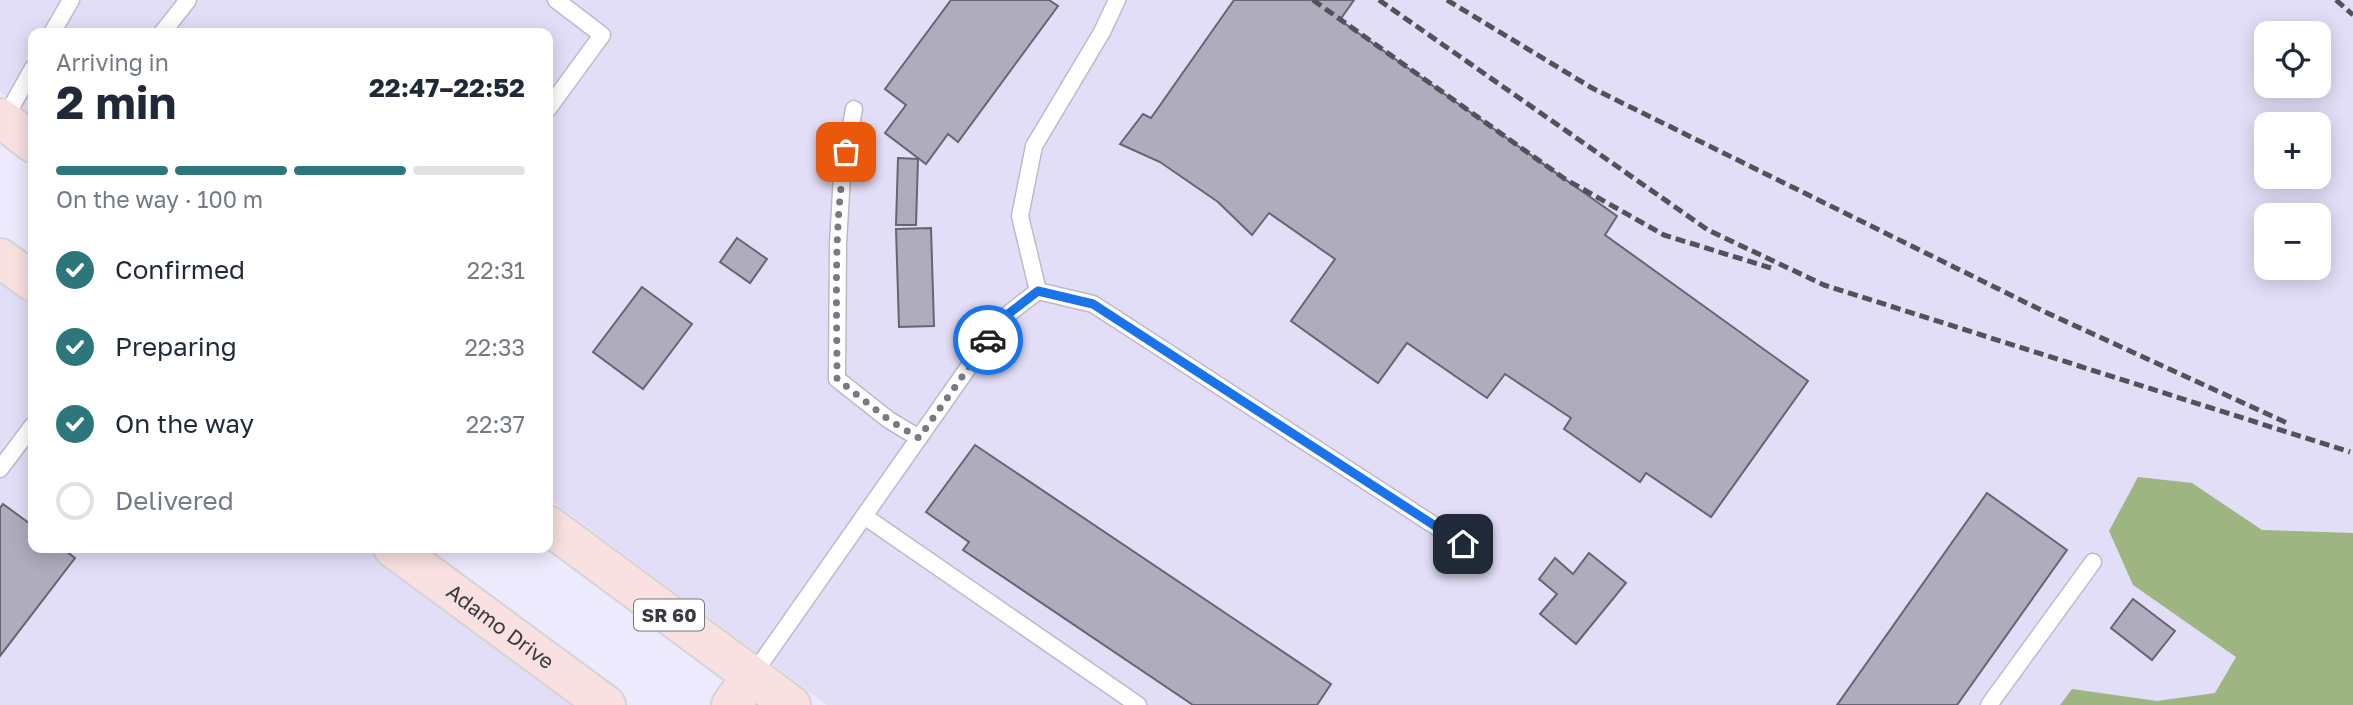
<!DOCTYPE html>
<meta charset="utf-8">
<style>
:root{--surface:#fff;--page:#f6f6f7;--text:#1f2937;--muted:#747a83;--line:#e0e1e3;--accent:#2d767b}
body{margin:0;font-family:"Golos Text",sans-serif;background:var(--page);color:var(--text);height:100vh;display:flex;flex-direction:column;font-size:26px;white-space:nowrap}
*{box-sizing:border-box;margin:0}
p{font-size:23px;color:var(--muted)}
.icon{flex:none;width:38px;height:38px;fill:none;stroke:currentColor;stroke-width:2;stroke-linecap:round;stroke-linejoin:round}
.map{position:relative;flex:1;overflow:hidden}
.drawer{position:absolute;left:28px;top:28px;width:525px;height:525px;display:flex;flex-direction:column;background:var(--surface);border-radius:14px;box-shadow:0 4px 18px #0003}
.drawer>*{flex:none}
.fabs{position:absolute;left:2254px;top:21px;display:grid;gap:14px}
.fabs a{display:grid;place-items:center;width:77px;height:77px;border-radius:14px;background:var(--surface);box-shadow:0 4px 18px #0003;font-size:35px}
.pin{position:absolute;display:grid;place-items:center;width:60px;height:60px;color:#fff;margin:-30px;border-radius:14px;box-shadow:0 4px 10px #0006}
.courier{position:absolute;display:grid;place-items:center;width:70px;height:70px;margin:-35px;border:5px solid #1a73e8;border-radius:50%;background:#fff;color:#222;box-shadow:0 2px 9px #0007}
.headline em{font-style:normal;font-weight:700}
.headline div{display:flex;flex-direction:column-reverse}
.headline{display:flex;align-items:center;justify-content:space-between;height:119px;padding:0 28px}
h1{font-size:46px;font-weight:700;line-height:52px}
.bar{display:grid;grid-template-columns:repeat(4,1fr);gap:10px 7px;align-content:center;height:84px;padding:0 28px}
.bar i{height:9px;border-radius:5px;background:var(--line)}
.bar .active{background:var(--accent)}
.bar p{grid-column:span 4}
ol{padding:0 28px;list-style:none}
li{display:flex;align-items:center;gap:21px;height:77px}
li p{margin-inline-start:auto}
li .icon{padding:7px;border-radius:50%;background:var(--accent);color:#fff;stroke-width:4}
li:last-child{color:var(--muted)}
li i{width:38px;height:38px;border:4px solid var(--line);border-radius:50%}
.map>svg:first-child{display:block}
.built{fill:#e3def7;fill-rule:evenodd}
.forest{fill:#9eb582}
.building{fill:#afacbd;stroke:#676474;stroke-width:2}
.lines{fill:none;stroke-linecap:round;stroke-linejoin:round}
.service-casing{stroke:#bcb9cb;stroke-width:19}
.primary-casing{stroke:#d4d4d5;stroke-width:42}
.service{stroke:#fff;stroke-width:16}
.primary{stroke:#f9e0e1;stroke-width:38}
.rail{stroke:#53515a;stroke-width:5;stroke-dasharray:10 5;stroke-linecap:butt}
.done{stroke:#797883;stroke-width:7;stroke-dasharray:0 12.6}
.route{stroke:#1a73e8;stroke-width:9}
.labels{text-anchor:middle;stroke-width:7;stroke-linejoin:round;paint-order:stroke}
.shield{fill:#fff;stroke:#76757a;stroke-width:2}
.shield-label{font-size:19px;font-weight:bold;fill:#3b3a41}
.street-label{font-size:21px;fill:#3b3a41;stroke:#fff}
</style>
<div class="map">
<svg width="2353" height="705" viewBox="0 0 2353 705">
<rect width="100%" height="100%" fill="#edeafd"/>
<g class="built">
<path d="M0 0H2353V705H827L548 498V33H33V117L0 92ZM2266 33H2319V86H2266ZM2266 124H2319V177H2266ZM2266 215H2319V268H2266Z"/>
<path d="M0 256 33 281V548H387L601 705H0Z"/>
</g>
<path class="forest" d="M2138 477 2192 483 2262 530 2353 533V705H2060L2072 689 2157 701 2215 693 2236 657 2133 585 2109 531Z"/>
<g class="building">
<path d="M951 0H1049L1058 6 958 142 948 134 926 164 885 133 906 105 885 89Z"/>
<path d="M1234 0H1354L1340 20 1617 216 1605 235 1808 381 1711 517 1646 473 1640 482 1564 429 1571 418 1505 374 1487 398 1407 343 1378 383 1291 321 1335 259 1269 213 1252 235 1218 202 1160 162 1120 144 1143 114 1151 118Z"/>
<path d="M898 158 918 159 916 225H896Z"/>
<path d="M931 228 934 326 899 327 896 229Z"/>
<path d="M737 238 767 259 750 283 720 262Z"/>
<path d="M642 287 692 324 643 389 593 352Z"/>
<path d="M975 445 1331 684 1317 705H1193L963 550 969 542 926 512Z"/>
<path d="M1987 493 2067 550 1957 705H1837Z"/>
<path d="M3 504 33 526V548H62L75 558 0 656V508Z"/>
<path d="M1589 553 1626 583 1576 644 1540 614 1557 594 1539 579 1555 558 1573 574Z"/>
<path d="M2133 599 2175 631 2152 660 2111 628Z"/>
</g>
<g class="lines">
<g class="service-casing">
<g id="service">
<path d="M52 33 71 0"/>
<path d="M162 33 188 0"/>
<path d="M548 109 602 35 556 0"/>
<path d="M854 109 842 174 838 244 837 379 889 420 919 438"/>
<path d="M4 120 33 68"/>
<path d="M1038 291 1020 216 1034 146 1102 32 1117 0"/>
<path d="M0 469 33 425"/>
<path d="M864 516 1138 705"/>
<path d="M752 676 1003 318 1038 291 1093 304 1463 544"/>
<path d="M1989 705 2093 562"/>
</g>
</g>
<g class="primary-casing">
<g id="primary">
<path d="M0 118 33 143"/>
<path d="M0 258 33 282"/>
<path d="M548 525 791 705"/>
<path id="s1" d="M393 548 606 705"/>
<path d="M731 705 752 676"/>
</g>
</g>
<use href="#service" class="service"/>
<use href="#primary" class="primary"/>
<g class="rail">
<path d="M1313 0 1565 179 1664 235 1771 268"/>
<path d="M1379 0 1708 230 1824 285 2350 452"/>
<path d="M1447 0 1592 88 2043 311 2287 423"/>
<path d="M2336 0 2353 15"/>
</g>
</g>
<g class="lines">
<path class="done" d="M846 152C833 226 837 304 837 379L889 420 919 438 988 340"/>
<path class="route" d="M988 340 1003 318 1038 291 1093 304 1463 544"/>
</g>
<g class="labels">
<rect class="shield" x="634" y="599.5" width="70" height="31" rx="5"/>
<g class="shield-label">
<text x="669" y="622">SR 60</text>
</g>
<g class="street-label">
<text dy="7" stroke="none"><textPath href="#s1" startOffset="133">Adamo Drive</textPath></text>
</g>
</g>
</svg>
<div class="fabs">
<a><svg class="icon" aria-label="locate" viewBox="0 0 24 24"><circle cx="12" cy="12" r="6"/><path d="M12 2v4M12 18v4M2 12h4M18 12h4"/></svg></a>
<a>+</a>
<a>−</a>
</div>
<div class="pin" style="left:846px;top:152px;background:#ea580c"><svg class="icon" aria-label="bag" viewBox="0 0 24 24"><path d="M5 8h14l-1 12H6zM9 8a3 3 0 0 1 6 0"/></svg></div>
<div class="pin" style="left:1463px;top:544px;background:#1f2937"><svg class="icon" aria-label="home" viewBox="0 0 24 24"><path d="M3 11l9-7 9 7M6 9v11h12V9"/></svg></div>
<div class="courier" style="left:988px;top:340px"><svg class="icon" aria-label="car" viewBox="0 0 24 24"><path d="M5 17H2v-5l4-1 3-4h7l3 4 3 1v5h-3M9 17h6M6 11h13"/><circle cx="7" cy="17" r="2"/><circle cx="17" cy="17" r="2"/></svg></div>
<section class="drawer">
<div class="headline"><div><h1>2 min</h1><p>Arriving in</p></div><em>22:47–22:52</em></div>
<div class="bar"><i class="active"></i><i class="active"></i><i class="active"></i><i></i><p>On the way · 100 m</p></div>
<ol>
<li><svg class="icon" aria-label="check" viewBox="0 0 24 24"><path d="M5 12l5 5 9-10"/></svg>Confirmed<p>22:31</p></li>
<li><svg class="icon" aria-label="check" viewBox="0 0 24 24"><path d="M5 12l5 5 9-10"/></svg>Preparing<p>22:33</p></li>
<li><svg class="icon" aria-label="check" viewBox="0 0 24 24"><path d="M5 12l5 5 9-10"/></svg>On the way<p>22:37</p></li>
<li><i></i>Delivered</li>
</ol>
</section>
</div>
